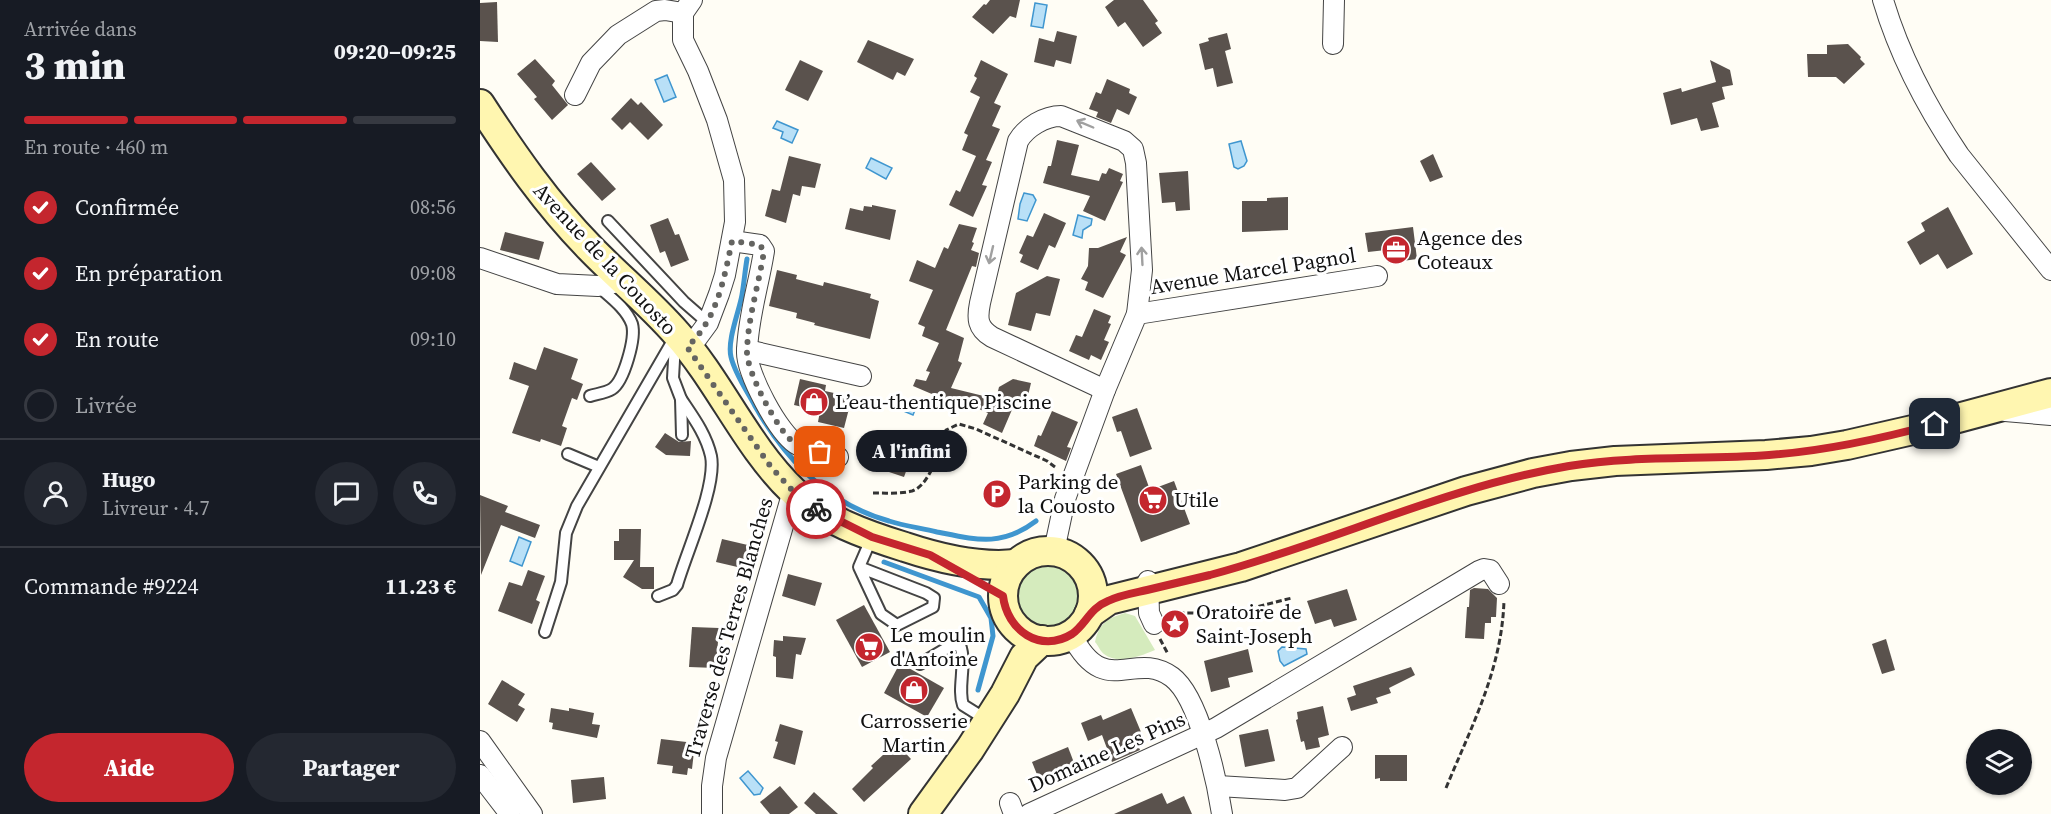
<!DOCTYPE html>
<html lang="fr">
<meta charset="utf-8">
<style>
:root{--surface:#171b24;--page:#242831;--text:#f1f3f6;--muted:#9ea1a6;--line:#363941;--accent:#c4262e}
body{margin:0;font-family:"Source Serif 4",serif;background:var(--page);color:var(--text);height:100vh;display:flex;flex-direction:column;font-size:22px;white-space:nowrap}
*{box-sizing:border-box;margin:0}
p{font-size:20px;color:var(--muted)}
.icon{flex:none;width:33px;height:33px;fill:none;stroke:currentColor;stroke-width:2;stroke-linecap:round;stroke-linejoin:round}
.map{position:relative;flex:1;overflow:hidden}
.sheet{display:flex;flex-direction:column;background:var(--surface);width:480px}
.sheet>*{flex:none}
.controls{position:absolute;left:1486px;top:729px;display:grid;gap:12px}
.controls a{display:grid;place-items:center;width:66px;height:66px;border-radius:50%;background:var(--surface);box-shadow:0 2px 4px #0004;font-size:30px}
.pin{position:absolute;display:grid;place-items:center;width:51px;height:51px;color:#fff;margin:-26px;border-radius:12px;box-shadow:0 3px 9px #0006}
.courier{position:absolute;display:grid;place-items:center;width:60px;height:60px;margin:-30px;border:4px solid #c4262e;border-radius:50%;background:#fff;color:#222;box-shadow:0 2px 8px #0007}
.bubble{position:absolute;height:42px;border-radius:21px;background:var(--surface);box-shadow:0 2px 4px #0004;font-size:20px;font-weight:800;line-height:42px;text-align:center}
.overview em{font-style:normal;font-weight:800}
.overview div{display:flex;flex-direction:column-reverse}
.overview{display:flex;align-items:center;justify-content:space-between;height:102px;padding:0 24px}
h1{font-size:39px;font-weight:800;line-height:45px}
.bar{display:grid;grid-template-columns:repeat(4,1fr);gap:9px 6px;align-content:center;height:72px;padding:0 24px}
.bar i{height:8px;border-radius:4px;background:var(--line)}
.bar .current{background:var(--accent)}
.bar p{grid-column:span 4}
.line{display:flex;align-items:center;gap:15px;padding:0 24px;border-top:2px solid var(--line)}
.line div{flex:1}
.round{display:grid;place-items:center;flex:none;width:63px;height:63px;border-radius:32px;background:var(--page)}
ol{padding:0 24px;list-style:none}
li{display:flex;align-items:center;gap:18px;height:66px}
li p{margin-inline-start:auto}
li .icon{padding:6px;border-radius:50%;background:var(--accent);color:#fff;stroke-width:4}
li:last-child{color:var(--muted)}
li i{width:33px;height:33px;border:3px solid var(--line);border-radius:50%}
.primary-button{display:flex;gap:12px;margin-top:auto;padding:12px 24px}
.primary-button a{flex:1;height:69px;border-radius:36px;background:var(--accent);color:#fff;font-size:24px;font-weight:800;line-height:69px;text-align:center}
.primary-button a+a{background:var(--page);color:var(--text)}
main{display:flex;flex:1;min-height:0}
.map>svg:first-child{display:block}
.green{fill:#d5ebbd}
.water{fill:#b9e0f7;stroke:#3f96cf;stroke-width:1.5}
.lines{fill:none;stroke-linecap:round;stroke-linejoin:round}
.stream{stroke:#3f96cf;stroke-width:5}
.building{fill:#5a524d}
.lane-casing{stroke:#444;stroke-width:14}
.street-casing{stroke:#444;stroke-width:22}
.secondary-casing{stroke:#333;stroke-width:32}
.path{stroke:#333;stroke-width:3;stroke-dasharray:6 3;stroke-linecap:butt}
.lane{stroke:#fff;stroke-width:10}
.street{stroke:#fff;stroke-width:20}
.secondary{stroke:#fff6b0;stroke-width:28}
.oneway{stroke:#a0a0a0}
.done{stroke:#646461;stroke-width:6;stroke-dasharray:0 10.8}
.route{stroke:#c4262e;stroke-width:8}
.labels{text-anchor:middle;stroke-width:6;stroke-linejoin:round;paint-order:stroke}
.poi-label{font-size:21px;fill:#111;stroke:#fff;text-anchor:start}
.street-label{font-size:21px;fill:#111;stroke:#fff}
</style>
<main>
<section class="sheet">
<div class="overview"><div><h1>3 min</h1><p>Arrivée dans</p></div><em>09:20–09:25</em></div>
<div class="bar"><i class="current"></i><i class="current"></i><i class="current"></i><i></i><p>En route · 460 m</p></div>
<ol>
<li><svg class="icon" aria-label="check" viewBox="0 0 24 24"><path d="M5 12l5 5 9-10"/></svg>Confirmée<p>08:56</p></li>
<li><svg class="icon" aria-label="check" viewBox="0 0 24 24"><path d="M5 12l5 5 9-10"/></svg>En préparation<p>09:08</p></li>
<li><svg class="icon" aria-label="check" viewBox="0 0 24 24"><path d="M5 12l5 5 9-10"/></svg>En route<p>09:10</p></li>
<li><i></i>Livrée</li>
</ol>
<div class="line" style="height:108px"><a class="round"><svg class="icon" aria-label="person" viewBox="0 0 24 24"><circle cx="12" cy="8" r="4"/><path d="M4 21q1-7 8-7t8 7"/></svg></a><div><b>Hugo</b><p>Livreur · 4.7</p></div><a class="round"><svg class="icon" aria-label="chat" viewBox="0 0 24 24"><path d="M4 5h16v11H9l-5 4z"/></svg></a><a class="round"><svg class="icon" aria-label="phone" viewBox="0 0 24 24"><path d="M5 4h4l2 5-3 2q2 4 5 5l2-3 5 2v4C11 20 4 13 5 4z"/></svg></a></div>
<div class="line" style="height:78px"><div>Commande #9224</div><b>11.23 €</b></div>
<div class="primary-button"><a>Aide</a><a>Partager</a></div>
</section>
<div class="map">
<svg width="1571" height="814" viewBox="0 0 1571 814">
<rect width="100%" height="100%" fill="#fffdf5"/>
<g class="green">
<circle cx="568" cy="597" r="32"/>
<path d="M645 613 655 616 675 650C661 656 638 665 624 654 620 651 618 645 615 642 619 623 628 618 645 613Z"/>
</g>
<g class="water">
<path d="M555 3 567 5 563 28 551 26Z"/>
<path d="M187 75 196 97 184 102 175 80Z"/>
<path d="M297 121 318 130 312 143 301 138 303 132 293 128Z"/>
<path d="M761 141 767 161 764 166 758 169 754 167 749 144Z"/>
<path d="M391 158 412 168 406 179 386 168Z"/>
<path d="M544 193 553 195 556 200 547 221 538 219 540 204Z"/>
<path d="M598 215 612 219 611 225 603 230 602 238 593 235Z"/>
<path d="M417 396 437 405 433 415 412 406Z"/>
<path d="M39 537 51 542 42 566 30 561Z"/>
<path d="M802 647 826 649 827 654 804 666 800 661 798 651Z"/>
<path d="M268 771 283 788 280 794 274 795 260 778Z"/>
</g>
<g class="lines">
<g class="stream">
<path d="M267 259C265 271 264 283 262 295 259 312 247 340 251 357 255 374 267 391 275 406 305 459 348 504 409 521 424 526 441 528 457 532 497 540 522 547 556 521"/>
<path d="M404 562 499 597 511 618 513 636 498 690"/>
</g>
</g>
<g class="building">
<path d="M510 0H540L536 18 530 16 513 34 492 17 504 4 506 5Z"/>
<path d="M634 0H663L678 21 675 23 682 33 663 47 645 22 638 27 625 7Z"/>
<path d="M17 2 18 42 0 41V3Z"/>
<path d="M577 31 597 36 591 64 576 60 574 67 554 62 559 38 574 42Z"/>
<path d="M747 33 751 49 745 51 753 83 737 87 733 68 725 70 719 44 729 41 728 38Z"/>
<path d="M388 40 434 59 425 76 417 72 413 80 377 62Z"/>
<path d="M1368 44 1381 57 1380 59 1385 64 1364 84 1356 77H1328L1327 54H1347V45Z"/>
<path d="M55 59 75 81 72 85 88 105 72 120 54 99 57 97 37 74Z"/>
<path d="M320 60 343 71 328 101 305 90Z"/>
<path d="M501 60 528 74 514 103 521 106 512 126 520 129 506 160 512 162 502 185 507 186 493 217 469 205 476 190 480 192 496 156 482 150 488 135 484 133 500 97 490 92 497 78 494 76Z"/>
<path d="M1230 60 1250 70 1253 85 1242 87 1245 99 1232 103 1239 127 1221 131 1217 118 1191 125 1183 93 1201 88 1202 92 1236 82Z"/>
<path d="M627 79 650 89 649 93 657 97 649 115 637 109 631 123 616 117 618 112 609 109 616 92 621 94Z"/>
<path d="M151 98 158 105 161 102 183 125 168 140 150 122 142 130 131 119Z"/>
<path d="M577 140 599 145 591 175 619 181 622 173 626 174 629 168 643 174 640 181 643 182 625 221 603 211 610 196 563 183 568 166H571Z"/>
<path d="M953 154 963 177 950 182 940 161Z"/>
<path d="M309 156 341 164 335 188 322 186 320 196 313 194 306 223 285 216 292 189 300 191Z"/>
<path d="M111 162 136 189 122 201 97 174Z"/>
<path d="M708 171 710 210 696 211 695 202 682 203 679 173Z"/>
<path d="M808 197V230L762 232V201H787V198Z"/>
<path d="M392 205 416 210 410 240 365 229 370 208 383 211 384 206 392 207Z"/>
<path d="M1468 207 1493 254 1467 269 1458 254 1440 265 1427 242 1445 231 1441 223Z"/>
<path d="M564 213 586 223 575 248 569 245 558 270 540 262 543 255 539 253 547 235 553 237Z"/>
<path d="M188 218 195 235 199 234 209 260 191 267 185 251 180 253 170 225Z"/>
<path d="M479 224 497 228 492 242 494 243 491 250 499 253 496 267 492 266 466 330 484 338 478 361 482 363 471 388 516 399 519 387 533 379 551 383 546 404 538 402 537 406 534 405 522 433 503 424 508 413 481 401 480 406 433 386 436 379 446 381 450 372 446 371 459 343 442 336 445 327 438 324 453 290 429 281 437 260 455 268 464 247 468 249Z"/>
<path d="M933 227 937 259 908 263 906 250 888 252 885 233Z"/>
<path d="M25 232 64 242 59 260 20 250Z"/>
<path d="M647 237 640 252 646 255 623 298 605 290 608 282 601 279 608 266 609 248H618Z"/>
<path d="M297 270 317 275 316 279 343 286 344 282 364 287 391 294 390 298 399 301 390 339 334 325 335 323 316 318 317 313 289 306Z"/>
<path d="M567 276 580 279 570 316 556 313 551 331 528 325 536 293Z"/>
<path d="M614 309 631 316 628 323 631 324 624 340 629 342 621 360 611 355 609 360 589 351 596 335 602 337Z"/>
<path d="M64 347 98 359 91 379 103 384 97 400 92 398 82 426 87 428 81 446 61 439 60 442 32 433 49 386 29 379 34 362 56 370Z"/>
<path d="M320 379 346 385 345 391 372 397 364 428 338 422 340 411 314 405Z"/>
<path d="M657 408 672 449 650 457 641 431 637 432 632 417Z"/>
<path d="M572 411 598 422 587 447 591 448 586 461 554 446 558 435 561 436Z"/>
<path d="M185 433 199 442 211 441 210 456 186 455 175 447Z"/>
<path d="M410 435 436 444 424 477 403 470 406 462 401 460Z"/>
<path d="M661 465 670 490 694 481 710 524 661 542 636 474Z"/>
<path d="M0 495 28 506 25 512 60 525 55 538 21 525 1 575Z"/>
<path d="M139 529H161L160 567H174V589H162L143 577 154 560H134V541H139Z"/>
<path d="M242 539 272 546 266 569 236 562Z"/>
<path d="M48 570 65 576 56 600 60 602 52 624 18 611 29 582 42 586Z"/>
<path d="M308 574 342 583 335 606 302 596Z"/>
<path d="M994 588 1008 589 1017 598 1016 617H1011V623H1005L1004 639 985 638 987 607H989L990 590Z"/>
<path d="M867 589 877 620 854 627 851 619 835 624 827 601Z"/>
<path d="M384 605 410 652 382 667 356 620Z"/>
<path d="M212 627 239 628 236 668 209 667Z"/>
<path d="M303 636 326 638 321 655 316 654 313 679 296 677V657L293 656 294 640 303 641Z"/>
<path d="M1406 639 1415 670 1402 674 1392 644Z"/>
<path d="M768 649 773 672 748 678 750 687 731 692 724 661Z"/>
<path d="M420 663 464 688 447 717 404 693Z"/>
<path d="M931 667 935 675 909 688 911 693 896 698 898 703 871 711 867 698 876 695 873 686Z"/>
<path d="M22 680 45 694 38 705 45 709 37 722 8 704Z"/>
<path d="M843 706 849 735 838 738 840 747 826 750 824 741 821 742 816 720 818 719 817 712Z"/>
<path d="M71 708 89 711V708L114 713 112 724 120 725 117 738 72 729 73 723 69 722Z"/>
<path d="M651 708 661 732 654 735 660 750 632 762 622 735 608 741 601 723 621 715 623 720Z"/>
<path d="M300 724 323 731 315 765 293 758 298 742 295 741Z"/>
<path d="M788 729 795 761 765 767 759 735Z"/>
<path d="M181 739 215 743 212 769 208 768 207 775 192 773 193 766 177 764Z"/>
<path d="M416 743 431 759 384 802 372 789 393 768 391 766Z"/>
<path d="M588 747 596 768 560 782 552 762Z"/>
<path d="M895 755H927V781H900V778L895 779Z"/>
<path d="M124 777 126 799 93 803 91 780Z"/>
<path d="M300 786 318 807 309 814H290L280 802Z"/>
<path d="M334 792 358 814H336L324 803Z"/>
<path d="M682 793 687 804 704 796 712 814H634Z"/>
</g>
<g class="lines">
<g class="lane-casing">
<g id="lane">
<path d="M128 221 204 302 228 323"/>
<path d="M195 343 193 378 201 399 202 435"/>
<path d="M110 396C116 394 126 393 132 389 144 381 156 338 152 324 146 308 130 297 118 286"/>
<path d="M88 454 119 467"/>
<path d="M379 567 446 593 454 598 453 607 417 625 401 614 379 567 392 537"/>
<path d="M178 596 193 590 197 585C206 553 237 486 231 456 226 434 213 417 201 399"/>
<path d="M65 632 81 582 86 533 97 506 195 337"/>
<path d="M440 664 472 645H480C487 664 477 688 483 705L507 720"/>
</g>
</g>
<g class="street-casing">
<g id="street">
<path d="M1403 0C1419 54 1448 109 1479 155L1571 270"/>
<path d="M853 44 854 0"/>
<path d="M95 95 111 63 138 35 176 11 185 10 203 13"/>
<path d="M252 241 280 245 284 251C279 284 268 317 267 351 266 372 299 435 318 445 329 452 345 454 358 457"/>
<path d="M0 258 77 284 118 286 145 281"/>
<path d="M207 347 217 338 228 323 239 294 245 275 255 222 254 180 237 120 218 71 203 40V13L212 0"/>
<path d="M267 350 381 376"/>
<path d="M625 390 512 337C497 328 497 318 500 303L538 141C546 127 565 116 581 116L644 141 653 149 656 163 662 270 657 314"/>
<path d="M1525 411 1571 415"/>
<path d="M574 551 585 499 625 390 657 314 897 276"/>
<path d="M668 581 669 613 674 624"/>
<path d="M591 634C625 701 653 649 692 677 719 697 737 781 742 814"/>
<path d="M0 741 52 814"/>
<path d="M0 775 30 814"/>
<path d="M738 786 805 790 817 788 862 747"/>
<path d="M530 803 534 814"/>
<path d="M232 814V786L236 758 313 491"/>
<path d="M549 814 736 728 999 571 1004 569 1010 570 1019 584"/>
</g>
</g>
<g class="secondary-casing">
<g id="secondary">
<path d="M0 104C33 155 67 204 110 248 138 277 170 303 197 334 240 382 266 446 313 491 343 520 386 535 425 547 461 559 499 568 536 564"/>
<circle cx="568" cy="596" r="45"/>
<path d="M609 614 629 600 761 567 986 491 1053 473 1091 466 1135 461 1286 455 1331 451 1367 445 1437 429 1571 393"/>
<path d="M443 814 490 749 525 694 544 657 562 640"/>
</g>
</g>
<g class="path">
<path d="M393 493C406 493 420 494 432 491 451 485 460 447 466 430L479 424 496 429 567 461 575 467"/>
<path d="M690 617C707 608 728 617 746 614 768 610 790 603 812 598"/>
<path d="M680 639 688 654"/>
<path d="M966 788C992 725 1022 669 1024 600"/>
</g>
<use href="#lane" class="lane"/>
<use href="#street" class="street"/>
<use href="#secondary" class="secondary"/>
</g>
<defs><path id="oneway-shaft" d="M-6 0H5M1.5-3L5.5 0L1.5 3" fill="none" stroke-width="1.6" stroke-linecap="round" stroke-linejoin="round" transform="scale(1.5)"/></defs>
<g class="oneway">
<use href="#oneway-shaft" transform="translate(605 124) rotate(-157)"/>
<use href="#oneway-shaft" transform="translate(511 255) rotate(103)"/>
<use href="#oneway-shaft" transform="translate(662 256) rotate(-93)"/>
</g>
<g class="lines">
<path class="done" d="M336 509 313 491 291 467 207 347C237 320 244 279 252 241L280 245 284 251C279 284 268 317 267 351 266 371 298 431 314 443 322 449 331 450 340 452"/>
<path class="route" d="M336 509 392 537 450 555 523 596C527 630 560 654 592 634 606 624 610 608 628 601 640 595 654 593 667 590 688 585 709 580 730 575 851 543 965 487 1089 466 1155 455 1222 460 1289 455 1345 451 1400 439 1455 424"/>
</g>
<defs>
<g id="office-disc" transform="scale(1.5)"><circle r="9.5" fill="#c4262e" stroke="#fff"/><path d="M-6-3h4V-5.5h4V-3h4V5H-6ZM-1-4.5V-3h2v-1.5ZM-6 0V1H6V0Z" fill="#fff"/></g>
<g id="shop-disc" transform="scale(1.5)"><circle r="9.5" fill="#c4262e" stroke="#fff"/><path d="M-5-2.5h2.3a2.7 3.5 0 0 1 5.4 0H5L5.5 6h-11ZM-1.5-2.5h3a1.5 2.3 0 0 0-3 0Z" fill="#fff"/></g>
<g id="parking-disc" transform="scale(1.5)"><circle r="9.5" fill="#c4262e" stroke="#fff"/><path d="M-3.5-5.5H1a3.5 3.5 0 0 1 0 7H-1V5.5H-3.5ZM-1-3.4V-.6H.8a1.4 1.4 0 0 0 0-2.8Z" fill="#fff"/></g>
<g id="supermarket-disc" transform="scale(1.5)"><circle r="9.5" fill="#c4262e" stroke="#fff"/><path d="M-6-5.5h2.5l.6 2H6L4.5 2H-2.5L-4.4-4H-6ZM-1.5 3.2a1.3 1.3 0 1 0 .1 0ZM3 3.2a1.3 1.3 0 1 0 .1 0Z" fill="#fff"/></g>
<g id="sight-disc" transform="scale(1.5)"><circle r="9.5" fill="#c4262e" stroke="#fff"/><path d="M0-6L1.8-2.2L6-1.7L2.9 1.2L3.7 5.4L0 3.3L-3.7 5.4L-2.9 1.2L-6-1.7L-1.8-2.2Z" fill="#fff"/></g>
</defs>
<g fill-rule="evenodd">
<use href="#office-disc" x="916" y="250"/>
<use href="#shop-disc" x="334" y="402"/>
<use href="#parking-disc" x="517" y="494"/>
<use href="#supermarket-disc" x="673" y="500"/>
<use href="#sight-disc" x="695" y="624"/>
<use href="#supermarket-disc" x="389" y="647"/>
<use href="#shop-disc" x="434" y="690"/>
</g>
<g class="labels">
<g class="poi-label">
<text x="937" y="245">Agence des<tspan x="937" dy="24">Coteaux</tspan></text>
<text x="355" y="409">L’eau-thentique Piscine</text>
<text x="538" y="489">Parking de<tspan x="538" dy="24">la Couosto</tspan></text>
<text x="694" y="507">Utile</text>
<text x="716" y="619">Oratoire de<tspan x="716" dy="24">Saint-Joseph</tspan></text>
<text x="410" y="642">Le moulin<tspan x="410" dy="24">d'Antoine</tspan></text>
<text x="434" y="728" text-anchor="middle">Carrosserie<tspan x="434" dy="24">Martin</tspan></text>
</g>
<g class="street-label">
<text transform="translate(125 259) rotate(47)" y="7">Avenue de la Couosto</text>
<text transform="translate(773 271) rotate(-9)" y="7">Avenue Marcel Pagnol</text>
<text transform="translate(249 628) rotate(-74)" y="7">Traverse des Terres Blanches</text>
<text transform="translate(627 752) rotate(-24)" y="7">Domaine Les Pins</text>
</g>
</g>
</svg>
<div class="controls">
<a><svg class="icon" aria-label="layers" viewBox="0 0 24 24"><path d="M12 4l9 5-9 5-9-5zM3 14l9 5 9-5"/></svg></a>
</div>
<div class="pin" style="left:340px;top:452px;background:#ea580c"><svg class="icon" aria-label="bag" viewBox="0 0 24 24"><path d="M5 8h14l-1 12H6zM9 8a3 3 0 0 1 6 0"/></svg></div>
<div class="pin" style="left:1455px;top:424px;background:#1f2937"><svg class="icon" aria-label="home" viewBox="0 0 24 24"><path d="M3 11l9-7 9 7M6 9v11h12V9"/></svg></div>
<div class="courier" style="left:336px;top:509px"><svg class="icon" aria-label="bike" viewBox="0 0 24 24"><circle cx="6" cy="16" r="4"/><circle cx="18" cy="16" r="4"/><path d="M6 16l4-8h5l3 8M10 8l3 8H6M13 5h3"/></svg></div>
<div class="bubble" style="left:376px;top:430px;width:111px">A l'infini</div>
</div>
</main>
